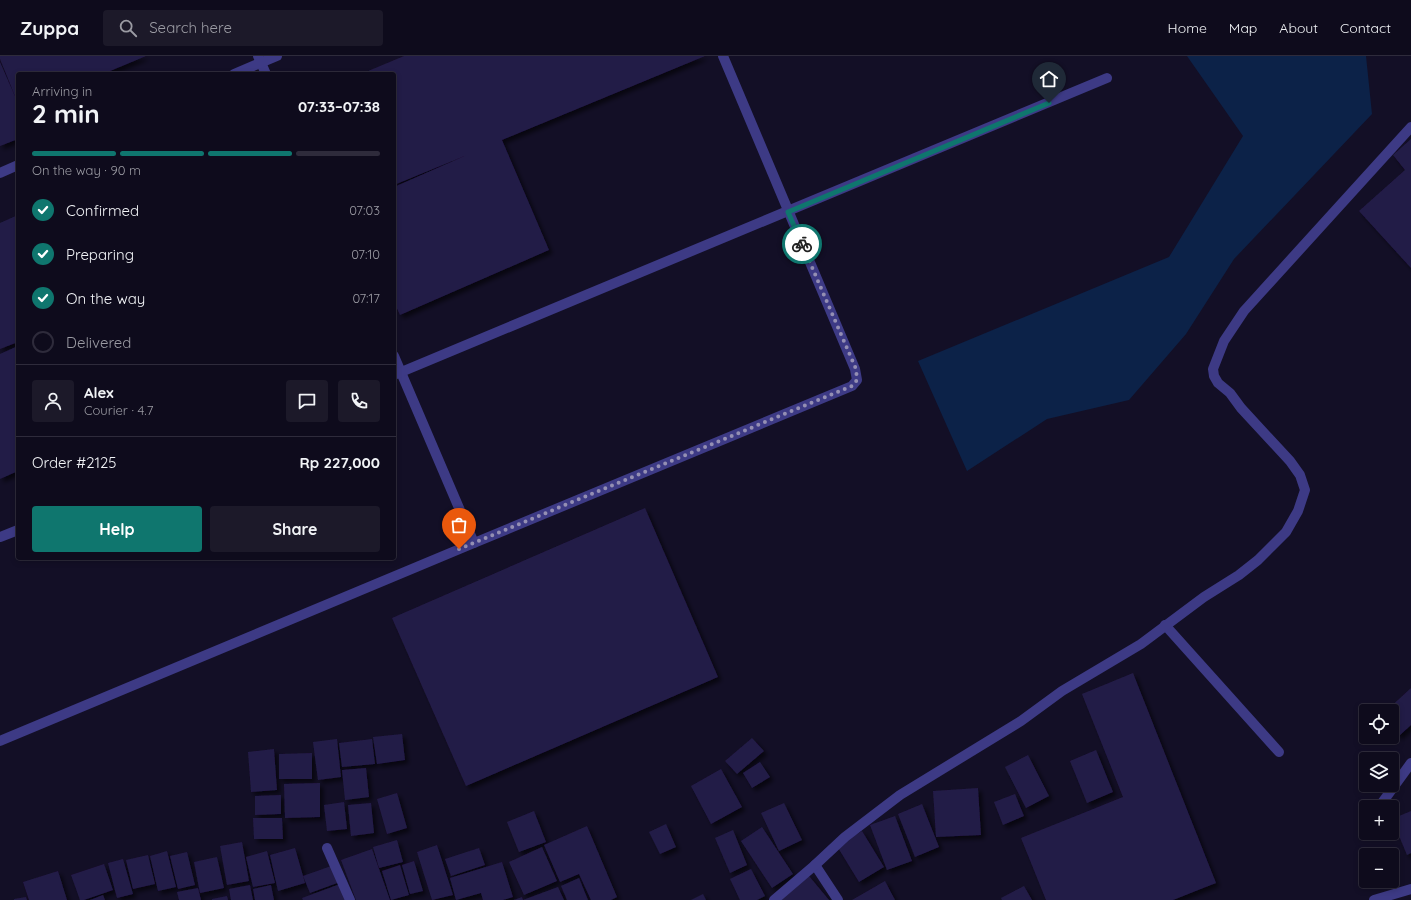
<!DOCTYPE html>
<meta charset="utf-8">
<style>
:root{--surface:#0e0b1c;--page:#1c1929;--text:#f1f3f6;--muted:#9b9ba3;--line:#2e2b3b;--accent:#0f766e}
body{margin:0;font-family:Quicksand,sans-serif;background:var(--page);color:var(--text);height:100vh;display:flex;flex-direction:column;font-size:15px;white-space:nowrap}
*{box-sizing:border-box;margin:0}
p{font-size:13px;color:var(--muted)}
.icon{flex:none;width:22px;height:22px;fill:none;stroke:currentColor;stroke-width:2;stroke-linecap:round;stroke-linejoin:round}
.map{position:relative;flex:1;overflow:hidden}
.drawer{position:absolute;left:16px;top:16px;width:380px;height:488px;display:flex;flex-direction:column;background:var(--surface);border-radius:4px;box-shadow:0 2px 6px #0003,0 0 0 1px var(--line)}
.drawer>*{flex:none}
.controls{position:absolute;left:1359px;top:648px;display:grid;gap:8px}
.controls a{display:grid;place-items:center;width:40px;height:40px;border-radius:4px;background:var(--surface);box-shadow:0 2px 6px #0003,0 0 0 1px var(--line);font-size:20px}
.pin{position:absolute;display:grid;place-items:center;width:34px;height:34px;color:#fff;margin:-41px -17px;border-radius:50% 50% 50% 0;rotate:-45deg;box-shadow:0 0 4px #0007}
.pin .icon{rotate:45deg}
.courier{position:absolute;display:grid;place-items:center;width:40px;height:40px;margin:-20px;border:3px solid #0f766e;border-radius:50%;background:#fff;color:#222;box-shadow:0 1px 5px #0007}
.headline em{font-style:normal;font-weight:800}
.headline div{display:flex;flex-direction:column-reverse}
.headline{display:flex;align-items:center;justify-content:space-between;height:68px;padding:0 16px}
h1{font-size:26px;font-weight:800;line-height:30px}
.bar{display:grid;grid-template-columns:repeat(4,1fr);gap:6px 4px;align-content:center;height:48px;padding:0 16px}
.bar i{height:5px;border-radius:3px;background:var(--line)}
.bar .current{background:var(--accent)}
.bar p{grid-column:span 4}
.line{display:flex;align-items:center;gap:10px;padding:0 16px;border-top:1px solid var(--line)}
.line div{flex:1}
.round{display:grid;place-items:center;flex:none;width:42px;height:42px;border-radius:4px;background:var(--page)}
ol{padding:0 16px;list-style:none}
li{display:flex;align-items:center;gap:12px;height:44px}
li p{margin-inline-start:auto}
li .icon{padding:4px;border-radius:50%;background:var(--accent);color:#fff;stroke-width:4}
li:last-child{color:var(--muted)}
li i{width:22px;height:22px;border:2px solid var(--line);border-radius:50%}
.primary-button{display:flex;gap:8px;margin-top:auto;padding:8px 16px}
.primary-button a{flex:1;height:46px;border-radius:4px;background:var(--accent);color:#fff;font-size:16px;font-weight:800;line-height:46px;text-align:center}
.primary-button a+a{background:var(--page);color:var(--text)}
header{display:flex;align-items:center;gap:24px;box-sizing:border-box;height:56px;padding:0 20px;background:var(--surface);border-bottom:1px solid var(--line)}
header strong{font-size:19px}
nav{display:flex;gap:22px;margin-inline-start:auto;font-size:14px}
.search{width:280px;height:36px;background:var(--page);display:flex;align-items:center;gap:10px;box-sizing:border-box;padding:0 14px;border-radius:4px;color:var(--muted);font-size:15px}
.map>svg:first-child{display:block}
.water{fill:#0c2248}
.building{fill:#241b47;filter:url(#shadow)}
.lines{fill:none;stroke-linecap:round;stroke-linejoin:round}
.minor{stroke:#3d3a85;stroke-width:10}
.done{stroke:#948fb3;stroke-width:4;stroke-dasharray:0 7.2}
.route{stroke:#0f766e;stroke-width:5}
</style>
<header>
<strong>Zuppa</strong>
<div class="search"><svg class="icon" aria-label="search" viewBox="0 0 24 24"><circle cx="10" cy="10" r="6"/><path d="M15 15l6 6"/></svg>Search here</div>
<nav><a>Home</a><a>Map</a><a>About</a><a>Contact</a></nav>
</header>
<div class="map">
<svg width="1411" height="844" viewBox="0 0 1411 844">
<defs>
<filter id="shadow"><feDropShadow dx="3.5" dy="3.5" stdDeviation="2" flood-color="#0009"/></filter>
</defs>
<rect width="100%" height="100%" fill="#130f26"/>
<path class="water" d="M1187 0H1366L1372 58 1234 203 1186 278 1129 344 1047 363 967 415 918 305 1169 201 1243 80Z"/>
<g class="building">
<path d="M0 0H146L103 18H18V83L0 90V6L17 45 0 3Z"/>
<path d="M404 0H705L502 84 549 194 400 259 394 246V131L467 99 394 129V18H361Z"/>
<path d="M1411 83V212L1359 155 1405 114 1393 99Z"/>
<path d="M18 159V286L0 293V167Z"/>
<path d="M18 290V415L0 423V298Z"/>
<path d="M645 452 718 621 466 730 392 562Z"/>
<path d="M1133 617 1216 827 1173 844H1046L1021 782 1123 741 1082 638Z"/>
<path d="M1411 632V669L1399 680 1392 673V655H1386Z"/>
<path d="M402 678 405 704 377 708 373 681Z"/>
<path d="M752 682 764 695 737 718 725 705Z"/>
<path d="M337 683 341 721 318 724 313 686Z"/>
<path d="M372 683 375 708 342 711 339 687Z"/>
<path d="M274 693 277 734 251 736 248 696Z"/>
<path d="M1096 694 1113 736 1087 747 1070 705Z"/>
<path d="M312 697V723H279V698Z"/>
<path d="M1028 699 1049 740 1026 752 1005 711Z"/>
<path d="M760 706 770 721 752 732 743 717Z"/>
<path d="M366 712 369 741 345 744 342 714Z"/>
<path d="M721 713 742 751 711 768 691 730Z"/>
<path d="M320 727V761L285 762 284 728Z"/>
<path d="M978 732 981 779 936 781 933 735Z"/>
<path d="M397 737 407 772 387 778 377 743Z"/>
<path d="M1015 738 1024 760 1003 769 994 746Z"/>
<path d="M281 739V758L255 759V740Z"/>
<path d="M344 746 347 773 327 775 324 749Z"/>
<path d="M371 747 374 777 351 780 348 749Z"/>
<path d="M784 747 802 784 779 795 761 757Z"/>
<path d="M922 748 939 791 915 801 898 758Z"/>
<path d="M534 755 546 786 519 796 507 766Z"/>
<path d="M1411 755V797L1407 799 1392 763Z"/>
<path d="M895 760 912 805 887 814 870 769Z"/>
<path d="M253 762H282L283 783H254Z"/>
<path d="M666 768 676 791 660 798 649 776Z"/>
<path d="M587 770 617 841 611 844H591L579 818 560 826 544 789Z"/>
<path d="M762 771 793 818 772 832 741 785Z"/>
<path d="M733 774 747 809 730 817 715 782Z"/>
<path d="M862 775 884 811 859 826 837 790Z"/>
<path d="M397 784 403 806 379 812 373 791Z"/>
<path d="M242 786 249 825 227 829 220 790Z"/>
<path d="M437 789 453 839 432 844 417 796Z"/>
<path d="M542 791 557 825 524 839 509 806Z"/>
<path d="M295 792 305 827 278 835 270 799Z"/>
<path d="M479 792 485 809 451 820 445 803Z"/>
<path d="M372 793 390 844H356L341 804Z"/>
<path d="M167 795 176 831 158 835 150 800Z"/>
<path d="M267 795 275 827 253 831 246 801Z"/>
<path d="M187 796 195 829 178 833 170 800Z"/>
<path d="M148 799 155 828 133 833 126 804Z"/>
<path d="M217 801 224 832 200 837 194 806Z"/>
<path d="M123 803 133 838 117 842 108 807Z"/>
<path d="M414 805 423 835 410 838 402 809Z"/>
<path d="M502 806 513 841 503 844H483L481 837 456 844 450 822Z"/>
<path d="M104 808 113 834 84 844H80L71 819Z"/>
<path d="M334 809 340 826 310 837 303 820Z"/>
<path d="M400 809 409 839 391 844 382 815Z"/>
<path d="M751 813 765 840 757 844H740L730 823Z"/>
<path d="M58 815 67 844H29L23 826Z"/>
<path d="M809 820 829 844H779Z"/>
<path d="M579 822 588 844H567L561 830Z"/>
<path d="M885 825 895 844H852Z"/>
<path d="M340 828 346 844H303L302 842Z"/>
<path d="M250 829 253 844H231L229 833Z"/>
<path d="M271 829 274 844H255L253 833Z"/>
<path d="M1024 830 1032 844H1002L1001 842Z"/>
<path d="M558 831 564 844H523Z"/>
<path d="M198 832 201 844H179L177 836Z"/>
<path d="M703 838 706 844H691Z"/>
<path d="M103 839 105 844H90Z"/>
<path d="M227 840 228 844H212V843Z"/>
<path d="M26 841 27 844H14V843Z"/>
<path d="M522 841 523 844H514Z"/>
</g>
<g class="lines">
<g class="minor">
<path d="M258 0 266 18"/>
<path d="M234 18 277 0"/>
<path d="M0 117 18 109"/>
<path d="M394 300 474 487"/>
<path d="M394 319 1107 22"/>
<path d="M0 481 18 474"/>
<path d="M1165 569 1279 696"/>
<path d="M0 685 474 487 852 330 857 324 855 313 723 0"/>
<path d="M1379 751 1411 707"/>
<path d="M1366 770V769"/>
<path d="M327 792 350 844"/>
<path d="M815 809 838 844"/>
<path d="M774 844 815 809 845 781 900 739 1021 665 1062 635 1141 588 1204 541 1239 519 1258 504 1286 476 1298 455 1305 434 1300 419 1290 405 1241 352 1230 337 1218 327 1214 320 1213 313 1224 285 1244 255 1411 71"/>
<path d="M1374 844 1411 833"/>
</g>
</g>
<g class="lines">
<path class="done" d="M459 493 852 330 857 324 856 313 802 188"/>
<path class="route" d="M802 188 788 156 1049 47"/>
</g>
</svg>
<div class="controls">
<a><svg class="icon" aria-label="locate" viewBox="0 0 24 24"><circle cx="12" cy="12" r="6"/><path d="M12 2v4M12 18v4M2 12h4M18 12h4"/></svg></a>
<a><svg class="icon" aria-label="layers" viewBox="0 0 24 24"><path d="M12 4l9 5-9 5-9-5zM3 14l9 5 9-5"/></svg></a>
<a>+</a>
<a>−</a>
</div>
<div class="pin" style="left:459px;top:493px;background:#ea580c"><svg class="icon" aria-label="bag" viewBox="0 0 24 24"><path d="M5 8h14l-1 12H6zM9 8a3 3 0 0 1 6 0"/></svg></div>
<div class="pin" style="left:1049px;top:47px;background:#1f2937"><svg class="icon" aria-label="home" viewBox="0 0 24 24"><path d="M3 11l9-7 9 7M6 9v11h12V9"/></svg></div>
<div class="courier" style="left:802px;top:188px"><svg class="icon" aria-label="bike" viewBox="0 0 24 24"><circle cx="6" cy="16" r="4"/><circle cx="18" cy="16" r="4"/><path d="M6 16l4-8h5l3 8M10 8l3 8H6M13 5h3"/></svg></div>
<section class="drawer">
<div class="headline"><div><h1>2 min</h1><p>Arriving in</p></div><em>07:33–07:38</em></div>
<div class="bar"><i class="current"></i><i class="current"></i><i class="current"></i><i></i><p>On the way · 90 m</p></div>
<ol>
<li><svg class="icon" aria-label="check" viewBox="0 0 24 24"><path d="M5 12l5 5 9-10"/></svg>Confirmed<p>07:03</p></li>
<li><svg class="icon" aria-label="check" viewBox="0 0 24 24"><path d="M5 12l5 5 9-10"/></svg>Preparing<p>07:10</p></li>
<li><svg class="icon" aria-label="check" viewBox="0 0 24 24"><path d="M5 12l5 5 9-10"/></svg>On the way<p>07:17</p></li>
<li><i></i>Delivered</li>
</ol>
<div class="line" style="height:72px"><a class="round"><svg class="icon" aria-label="person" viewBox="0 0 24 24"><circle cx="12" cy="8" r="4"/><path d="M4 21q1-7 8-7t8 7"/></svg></a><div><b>Alex</b><p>Courier · 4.7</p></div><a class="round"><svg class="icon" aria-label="chat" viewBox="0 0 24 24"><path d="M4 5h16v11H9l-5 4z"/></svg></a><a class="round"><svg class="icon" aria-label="phone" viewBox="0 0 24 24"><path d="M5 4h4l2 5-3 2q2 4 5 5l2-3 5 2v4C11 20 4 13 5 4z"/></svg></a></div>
<div class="line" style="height:52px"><div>Order #2125</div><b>Rp 227,000</b></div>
<div class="primary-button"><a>Help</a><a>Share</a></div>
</section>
</div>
